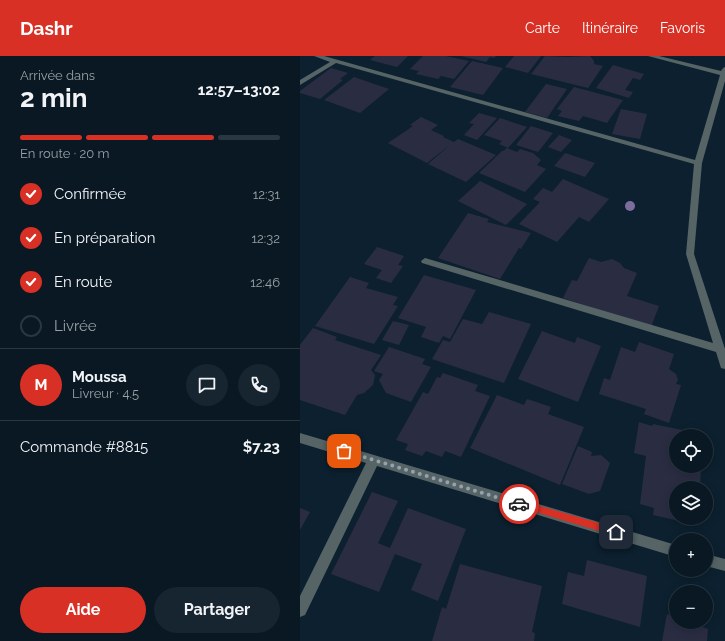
<!DOCTYPE html>
<html lang="fr">
<meta charset="utf-8">
<style>
:root{--surface:#091823;--page:#172530;--text:#f1f3f6;--muted:#99a0a6;--line:#293741;--accent:#d93025}
body{margin:0;font-family:Raleway,sans-serif;background:var(--page);color:var(--text);height:100vh;display:flex;flex-direction:column;font-size:15px;white-space:nowrap}
*{box-sizing:border-box;margin:0}
p{font-size:13px;color:var(--muted)}
.icon{flex:none;width:22px;height:22px;fill:none;stroke:currentColor;stroke-width:2;stroke-linecap:round;stroke-linejoin:round}
.map{position:relative;flex:1;overflow:hidden}
.side{display:flex;flex-direction:column;background:var(--surface);width:300px}
.side>*{flex:none}
.buttons{position:absolute;left:369px;top:373px;display:grid;gap:8px}
.buttons a{display:grid;place-items:center;width:44px;height:44px;border-radius:50%;background:var(--surface);box-shadow:0 2px 10px #0003,0 0 0 1px var(--line);font-size:20px}
.pin{position:absolute;display:grid;place-items:center;width:34px;height:34px;color:#fff;margin:-17px;border-radius:8px;box-shadow:0 2px 6px #0006}
.courier{position:absolute;display:grid;place-items:center;width:40px;height:40px;margin:-20px;border:3px solid #d93025;border-radius:50%;background:#fff;color:#222;box-shadow:0 1px 5px #0007}
.overview em{font-style:normal;font-weight:700}
.overview div{display:flex;flex-direction:column-reverse}
.overview{display:flex;align-items:center;justify-content:space-between;height:68px;padding:0 20px}
h1{font-size:26px;font-weight:700;line-height:30px}
.bar{display:grid;grid-template-columns:repeat(4,1fr);gap:6px 4px;align-content:center;height:48px;padding:0 20px}
.bar i{height:5px;border-radius:3px;background:var(--line)}
.bar .on{background:var(--accent)}
.bar p{grid-column:span 4}
.line{display:flex;align-items:center;gap:10px;padding:0 20px;border-top:1px solid var(--line)}
.line div{flex:1}
.round{display:grid;place-items:center;flex:none;width:42px;height:42px;border-radius:21px;background:var(--page)}
ol{padding:0 20px;list-style:none}
li{display:flex;align-items:center;gap:12px;height:44px}
li p{margin-inline-start:auto}
li .icon{padding:4px;border-radius:50%;background:var(--accent);color:#fff;stroke-width:4}
li:last-child{color:var(--muted)}
li i{width:22px;height:22px;border:2px solid var(--line);border-radius:50%}
.action{display:flex;gap:8px;margin-top:auto;padding:8px 20px}
.action a{flex:1;height:46px;border-radius:24px;background:var(--accent);color:#fff;font-size:16px;font-weight:700;line-height:46px;text-align:center}
.action a+a{background:var(--page);color:var(--text)}
header{display:flex;align-items:center;gap:24px;box-sizing:border-box;height:56px;padding:0 20px;background:var(--accent);color:#fff}
header strong{font-size:19px}
nav{display:flex;gap:22px;margin-inline-start:auto;font-size:14px}
main{display:flex;flex:1;min-height:0}
.map>svg:first-child{display:block}
.building{fill:#2a2d42}
.lines{fill:none;stroke-linecap:round;stroke-linejoin:round}
.minor{fill:#566466;fill-rule:evenodd}
.tree{fill:#7d6d9c}
.route{fill:#d93025}
.done{stroke:#93a2ae;stroke-width:4;stroke-dasharray:0 7.2}
</style>
<header>
<strong>Dashr</strong>
<nav><a>Carte</a><a>Itinéraire</a><a>Favoris</a></nav>
</header>
<main>
<section class="side">
<div class="overview"><div><h1>2 min</h1><p>Arrivée dans</p></div><em>12:57–13:02</em></div>
<div class="bar"><i class="on"></i><i class="on"></i><i class="on"></i><i></i><p>En route · 20 m</p></div>
<ol>
<li><svg class="icon" aria-label="check" viewBox="0 0 24 24"><path d="M5 12l5 5 9-10"/></svg>Confirmée<p>12:31</p></li>
<li><svg class="icon" aria-label="check" viewBox="0 0 24 24"><path d="M5 12l5 5 9-10"/></svg>En préparation<p>12:32</p></li>
<li><svg class="icon" aria-label="check" viewBox="0 0 24 24"><path d="M5 12l5 5 9-10"/></svg>En route<p>12:46</p></li>
<li><i></i>Livrée</li>
</ol>
<div class="line" style="height:72px"><b class="round" style="background:var(--accent);color:#fff">M</b><div><b>Moussa</b><p>Livreur · 4.5</p></div><a class="round"><svg class="icon" aria-label="chat" viewBox="0 0 24 24"><path d="M4 5h16v11H9l-5 4z"/></svg></a><a class="round"><svg class="icon" aria-label="phone" viewBox="0 0 24 24"><path d="M5 4h4l2 5-3 2q2 4 5 5l2-3 5 2v4C11 20 4 13 5 4z"/></svg></a></div>
<div class="line" style="height:52px"><div>Commande #8815</div><b>$7.23</b></div>
<div class="action"><a>Aide</a><a>Partager</a></div>
</section>
<div class="map">
<svg width="425" height="585" viewBox="0 0 425 585">
<rect width="100%" height="100%" fill="#0c202f"/>
<g class="building">
<path d="M75 0H108L97 11 70 4Z"/>
<path d="M123 0H146L169 5 154 23 141 20 138 23 116 18 119 15 110 13Z"/>
<path d="M161 0H196L194 2 190 1 186 6Z"/>
<path d="M214 0H241L228 17 205 11Z"/>
<path d="M245 0 266 1 290 0 294 5V8L303 10 288 32 231 18Z"/>
<path d="M172 5 203 12 183 39 150 31Z"/>
<path d="M313 9 344 18 340 24 333 22 325 34 333 36 329 42 296 32Z"/>
<path d="M31 12 48 17 40 23 43 24 20 43 0 37V35Z"/>
<path d="M54 21 89 33 60 57 24 44Z"/>
<path d="M246 28 267 33 247 62 225 56Z"/>
<path d="M274 31 323 44 307 67 283 60 279 65 258 60 262 55 257 53Z"/>
<path d="M321 53 347 58 340 83 312 78Z"/>
<path d="M179 57 197 62 177 84 164 79 174 68 169 67Z"/>
<path d="M121 61 138 69 131 74 144 80 143 81 154 86 158 83 196 99 166 126 128 108 151 88 127 107 88 87 113 70 110 69Z"/>
<path d="M200 62 227 71 208 92 199 88 202 85 184 79Z"/>
<path d="M231 70 253 77 238 96 216 89Z"/>
<path d="M259 79 272 84 261 96 248 91Z"/>
<path d="M207 92 217 96 220 93 233 97 241 104 237 109 246 113 225 136 179 117 202 95H203Z"/>
<path d="M265 97 295 107 285 121 254 110Z"/>
<path d="M263 123 309 143 289 166 279 161 257 186 219 168 240 146 233 143 243 132 252 136Z"/>
<path d="M180 125 227 148 206 169 158 145Z"/>
<path d="M168 157 189 163 187 166 231 177 221 193 219 192 200 223 138 202Z"/>
<path d="M77 191 104 200 98 209 103 210 91 227 76 222 82 214 64 208Z"/>
<path d="M289 202 301 206 312 203 320 207 324 212 337 217 327 240 359 250 351 271 263 242 272 224 277 225Z"/>
<path d="M124 219 176 234 150 283 143 280 139 287 121 281 126 271 98 262Z"/>
<path d="M50 221 69 227 66 232 98 241 93 249 98 250 74 288 15 270Z"/>
<path d="M189 256 231 268 204 327 132 303 143 284 150 286 163 263 182 268Z"/>
<path d="M93 265 109 269 99 289 82 284Z"/>
<path d="M13 272 37 281 35 284 81 299 71 314 75 319 73 329 64 337 57 339 45 359 0 344V289Z"/>
<path d="M242 275 275 287 277 281 301 290 278 346 218 323Z"/>
<path d="M339 286 374 298 369 313 376 318 378 324 376 328 381 329 369 367 344 358 346 353 299 338 304 322 310 324 321 291 335 296Z"/>
<path d="M89 291 125 303 122 308 131 311 111 346 86 337 79 324 83 318 74 315Z"/>
<path d="M143 317 178 329 175 335 190 340 161 401 145 395 142 401 126 395 122 400 105 394 108 388 96 384 123 336 128 338 137 321 140 322Z"/>
<path d="M197 339 224 349 227 343 251 351 248 358 284 371 260 429 170 392Z"/>
<path d="M339 366 352 370 353 368 397 377V380H376V410H401L400 432H376V462H381L380 465 353 459 354 452 340 448 346 400 334 397Z"/>
<path d="M278 390 292 396 291 400 301 399 310 407 300 435 289 438 262 428Z"/>
<path d="M72 436 98 445 78 487 90 492 108 452 166 473 138 545 111 534 122 508 95 498 79 536 31 518Z"/>
<path d="M0 452 10 456 0 474Z"/>
<path d="M287 504 347 520 340 571 262 548 268 516 284 520Z"/>
<path d="M160 508 242 530 232 576 235 577 234 585H132L142 551 146 553Z"/>
<path d="M367 558 376 562V566H388L408 573 407 585H362Z"/>
</g>
<g class="lines">
<g class="minor">
<path d="M14 0H24L395 104 420 19 348 0H359L421 15 423 12 425 11V25L402 107 394 198 425 293V313L421 312 416 296 122 207 121 205 125 202 413 287 386 198 394 108 36 7 0 29V24L30 6Z"/>
<path d="M0 377 376 489V501L77 410 5 559 0 561V540L66 407 0 387Z"/>
<path d="M406 498 425 503V515L406 510Z"/>
</g>
</g>
<circle class="tree" cx="330" cy="150" r="5"/>
<path class="route" d="M219 444 316 472 320 476 316 480 219 451 215 448Z"/>
<g class="lines">
<path class="done" d="M44 395 219 448"/>
</g>
</svg>
<div class="buttons">
<a><svg class="icon" aria-label="locate" viewBox="0 0 24 24"><circle cx="12" cy="12" r="6"/><path d="M12 2v4M12 18v4M2 12h4M18 12h4"/></svg></a>
<a><svg class="icon" aria-label="layers" viewBox="0 0 24 24"><path d="M12 4l9 5-9 5-9-5zM3 14l9 5 9-5"/></svg></a>
<a>+</a>
<a>−</a>
</div>
<div class="pin" style="left:44px;top:395px;background:#ea580c"><svg class="icon" aria-label="bag" viewBox="0 0 24 24"><path d="M5 8h14l-1 12H6zM9 8a3 3 0 0 1 6 0"/></svg></div>
<div class="pin" style="left:316px;top:476px;background:#1f2937"><svg class="icon" aria-label="home" viewBox="0 0 24 24"><path d="M3 11l9-7 9 7M6 9v11h12V9"/></svg></div>
<div class="courier" style="left:219px;top:448px"><svg class="icon" aria-label="car" viewBox="0 0 24 24"><path d="M5 17H2v-5l4-1 3-4h7l3 4 3 1v5h-3M9 17h6M6 11h13"/><circle cx="7" cy="17" r="2"/><circle cx="17" cy="17" r="2"/></svg></div>
</div>
</main>
